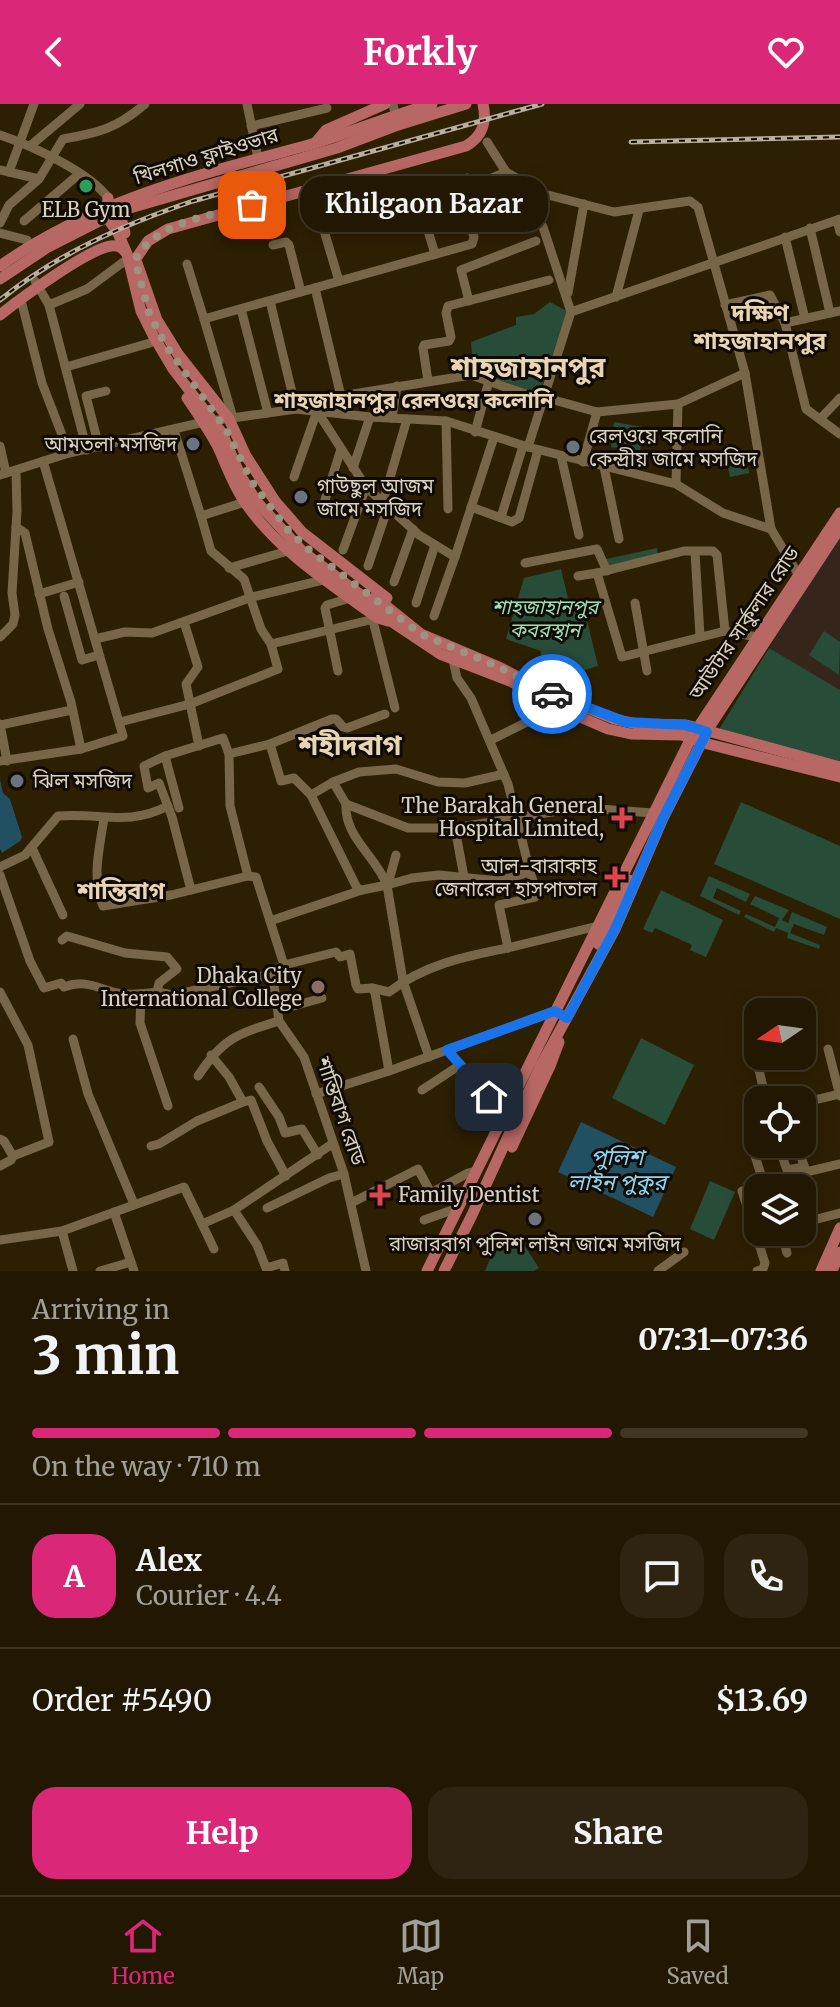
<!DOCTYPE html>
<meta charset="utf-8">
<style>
:root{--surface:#221702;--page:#2e2411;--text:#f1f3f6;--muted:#a29f99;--line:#3f3624;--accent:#db2777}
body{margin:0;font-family:Merriweather,"Noto Sans Bengali",serif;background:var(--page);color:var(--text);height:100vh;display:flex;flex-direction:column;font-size:30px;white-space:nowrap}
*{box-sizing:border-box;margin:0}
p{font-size:26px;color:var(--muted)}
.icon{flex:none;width:44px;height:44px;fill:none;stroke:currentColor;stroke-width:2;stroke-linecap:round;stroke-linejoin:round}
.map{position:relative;height:1167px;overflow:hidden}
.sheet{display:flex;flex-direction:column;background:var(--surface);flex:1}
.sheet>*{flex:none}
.needle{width:52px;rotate:257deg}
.tools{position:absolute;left:744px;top:894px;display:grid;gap:16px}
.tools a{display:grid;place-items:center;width:72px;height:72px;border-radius:16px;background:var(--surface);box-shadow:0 4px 20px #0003,0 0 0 2px var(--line);font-size:40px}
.pin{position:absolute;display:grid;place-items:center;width:68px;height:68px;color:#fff;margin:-34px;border-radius:16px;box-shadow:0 4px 12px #0006}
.courier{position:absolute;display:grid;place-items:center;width:80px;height:80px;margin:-40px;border:6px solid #1a73e8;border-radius:50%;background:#fff;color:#222;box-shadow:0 2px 10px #0007}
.bubble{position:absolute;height:56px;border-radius:24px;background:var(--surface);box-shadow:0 4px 20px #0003,0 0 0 2px var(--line);font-size:26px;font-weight:700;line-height:56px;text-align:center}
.summary em{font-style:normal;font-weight:700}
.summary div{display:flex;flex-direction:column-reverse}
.summary{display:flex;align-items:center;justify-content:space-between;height:136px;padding:0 32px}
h1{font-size:52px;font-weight:700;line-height:60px}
.bar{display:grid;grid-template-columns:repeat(4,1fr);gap:12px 8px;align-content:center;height:96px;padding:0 32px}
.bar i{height:10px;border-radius:6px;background:var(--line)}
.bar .on{background:var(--accent)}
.bar p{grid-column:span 4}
.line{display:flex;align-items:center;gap:20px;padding:0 32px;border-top:2px solid var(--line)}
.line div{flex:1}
.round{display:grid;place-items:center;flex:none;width:84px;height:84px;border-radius:24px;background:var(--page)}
.cta{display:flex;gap:16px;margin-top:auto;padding:16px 32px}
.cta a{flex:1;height:92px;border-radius:24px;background:var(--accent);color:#fff;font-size:32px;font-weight:700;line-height:92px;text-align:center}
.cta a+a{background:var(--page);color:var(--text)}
header{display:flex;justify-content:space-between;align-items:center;height:104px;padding:0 32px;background:var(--accent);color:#fff;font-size:36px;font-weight:700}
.tab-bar{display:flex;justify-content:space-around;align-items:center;height:112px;border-top:2px solid var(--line);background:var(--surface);font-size:22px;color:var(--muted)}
.tab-bar a{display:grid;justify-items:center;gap:4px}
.tab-bar .on{color:var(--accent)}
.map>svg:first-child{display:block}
.education{fill:#35251b}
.green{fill:#274c38}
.water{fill:#225063}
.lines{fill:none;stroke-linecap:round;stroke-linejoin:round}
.minor{stroke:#776748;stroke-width:9}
.major{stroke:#b86864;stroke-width:11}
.rail-casing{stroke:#b9af9c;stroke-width:5}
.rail{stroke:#100a02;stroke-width:2;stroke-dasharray:6;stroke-linecap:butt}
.done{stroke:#9d937e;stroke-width:8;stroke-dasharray:0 14.4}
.route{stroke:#1a73e8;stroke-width:10}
.leisure-dot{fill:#2e9e5b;stroke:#100a02;stroke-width:3}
.worship-dot{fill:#6b7280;stroke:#100a02;stroke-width:3}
.health-dot{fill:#e0444e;stroke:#100a02;stroke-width:3}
.education-dot{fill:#8d6e63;stroke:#100a02;stroke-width:3}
.labels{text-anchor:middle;stroke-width:6;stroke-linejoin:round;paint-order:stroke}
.street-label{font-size:20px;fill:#dad2c1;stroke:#100a02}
.poi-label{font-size:20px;fill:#dad2c1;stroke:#100a02;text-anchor:start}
.park-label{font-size:20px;font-style:italic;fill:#99dfb7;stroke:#100a02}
.neighbourhood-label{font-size:22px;font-weight:bold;fill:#e7d5b4;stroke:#100a02}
.water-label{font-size:22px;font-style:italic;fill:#8ad6f8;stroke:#100a02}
.quarter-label{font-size:24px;font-weight:bold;fill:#e7d5b4;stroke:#100a02}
.district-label{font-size:28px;font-weight:bold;fill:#e7d5b4;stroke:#100a02}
</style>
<header><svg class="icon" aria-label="back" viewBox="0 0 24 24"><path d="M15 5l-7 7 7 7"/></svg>Forkly<svg class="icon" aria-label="heart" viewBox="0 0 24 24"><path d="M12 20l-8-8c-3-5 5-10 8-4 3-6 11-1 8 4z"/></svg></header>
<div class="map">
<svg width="840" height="1167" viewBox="0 0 840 1167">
<rect width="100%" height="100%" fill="#2d1f02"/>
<path class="education" d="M840 433V657L718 627 814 471Z"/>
<g class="green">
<path d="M550 198 567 207 539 291 473 267 471 238 516 221V213L534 210Z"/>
<path d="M614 318 643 323 640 347 611 343Z"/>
<path d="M747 355 749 369 730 373 727 359Z"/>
<path d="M657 444 658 453 607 463 606 455Z"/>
<path d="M561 465 568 494 579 499 588 520 598 562 585 566 590 595 558 584 538 572 541 547 506 535 524 474Z"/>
<path d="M824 527 840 538 839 571 809 551Z"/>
<path d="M769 544 840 586V657L718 627Z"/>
<path d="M741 698 840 742V815L714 760Z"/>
<path d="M709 772 750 790 746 798 717 784 713 794 741 807 739 811 700 792Z"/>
<path d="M661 786 723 816 706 853 690 846 692 841 655 824 652 829 643 825Z"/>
<path d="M755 792 789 806 782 816 788 819 792 808 827 823 824 831 794 820 790 829 820 841 819 845 787 834 788 829 776 824 774 828 744 813 746 810 775 823 779 814 750 800Z"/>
<path d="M641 934 694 961 665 1021 612 994Z"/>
<path d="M710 1077 735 1088 714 1136 690 1125Z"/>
<path d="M524 1141 539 1164 534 1167H485L495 1143Z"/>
</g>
<g class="water">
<path d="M0 676 3 689 10 695 22 733 20 737 2 749 0 745Z"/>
<path d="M581 1018 676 1063 653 1113 558 1068Z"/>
</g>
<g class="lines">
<g class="minor">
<path d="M247 0 257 49"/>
<path d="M393 0 394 5"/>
<path d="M251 22 327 4"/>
<path d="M0 31C30 41 90 68 108 94"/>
<path d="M487 38 506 68 544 90 614 108 690 97 698 103 745 269 771 425"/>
<path d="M30 42 80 0"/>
<path d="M0 66 39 75"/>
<path d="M9 68 34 0"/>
<path d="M416 87 435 150"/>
<path d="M837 116 840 128"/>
<path d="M24 117 78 71"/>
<path d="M0 119 9 101 39 75 63 35C99 29 117 24 145 0"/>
<path d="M810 124 830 209"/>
<path d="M0 129 27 136"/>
<path d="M785 133 805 215"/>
<path d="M273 141 286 138 289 141 301 188"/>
<path d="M187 160 204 215 472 140 474 133 457 76"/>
<path d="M35 177 49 201 87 346"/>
<path d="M339 177 320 113 322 106 333 86 346 83 367 102 457 76 468 74 483 78 506 68 543 123 571 208"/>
<path d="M315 184 345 309"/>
<path d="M568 189 584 100"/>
<path d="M616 193 639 106"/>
<path d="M270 197 296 305"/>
<path d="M469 197 461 166 536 137"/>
<path d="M22 200 42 279 69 349"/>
<path d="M49 201 87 185 126 156"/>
<path d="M725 201 770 191 785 219"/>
<path d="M241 205 268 309"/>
<path d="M840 207 785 219 806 305 840 330"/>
<path d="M204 215 233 314"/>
<path d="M66 263 150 239"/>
<path d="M428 277 423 244 424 241 449 237 451 233 446 209 448 202 549 176"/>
<path d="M341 292 471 271 542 296"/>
<path d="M543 293 597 308 583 358"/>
<path d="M597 308 678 300 745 269"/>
<path d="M392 314 397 282"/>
<path d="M820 315 840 294"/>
<path d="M446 317 448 405"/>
<path d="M174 326 201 412 245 398"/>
<path d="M475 328 489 277"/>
<path d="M0 342 6 369"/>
<path d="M99 343 86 292 106 287"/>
<path d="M528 343 571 208 840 115"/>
<path d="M561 352 579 431"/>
<path d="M604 363 619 435"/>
<path d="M353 364 370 313"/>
<path d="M0 371 69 349 204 318 296 305 370 313 446 317 528 343 676 380 723 409 771 425 798 470 802 473"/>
<path d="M294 373 317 307 366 383 419 431 455 453 434 512"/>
<path d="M676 380 678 300"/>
<path d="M383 398 407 315"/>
<path d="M324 399 341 345"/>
<path d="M471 403 512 418 519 414 538 346"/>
<path d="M501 413 523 342"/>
<path d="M16 423 25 429 48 525 71 598 81 645"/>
<path d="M343 446 366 383"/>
<path d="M684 447H713L717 451 725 527 622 553 597 469Z"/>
<path d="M695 448 700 532"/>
<path d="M455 453 494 333"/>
<path d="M525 459 597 445 607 467"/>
<path d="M368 462 388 403"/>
<path d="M229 464 288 447"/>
<path d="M578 472 597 469"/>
<path d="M394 478 413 425"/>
<path d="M39 490 79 478"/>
<path d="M64 492 82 556 99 551"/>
<path d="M416 499 435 441"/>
<path d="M635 499 647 567"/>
<path d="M373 517 395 604"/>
<path d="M184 518 198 563 186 580 199 642"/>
<path d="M725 527 757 533"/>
<path d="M0 533 13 520 15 511 12 489 17 407 16 367"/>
<path d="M95 535 125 528 152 529 252 493 323 476"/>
<path d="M271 540 378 514"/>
<path d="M453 556 457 574 471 594 508 680 530 768"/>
<path d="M338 567 325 504 327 501 350 494"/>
<path d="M120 618 190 600 278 565 271 540 261 525 244 475 211 447 201 412"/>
<path d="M0 620 7 657"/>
<path d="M0 621 72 606"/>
<path d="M491 636 557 603"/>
<path d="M270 640 281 677 294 674 311 691"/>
<path d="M229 650 270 640 332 615H336L343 623 347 624 385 610"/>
<path d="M165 652 179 704"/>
<path d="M0 657 81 645 123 632 43 357"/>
<path d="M333 678 359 668 396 665 438 678 465 679 504 670"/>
<path d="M346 700C344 733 376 752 387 781L412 774 439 771 499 777 530 768 537 789 535 793 499 801 508 844C465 852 424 861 389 888L372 884"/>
<path d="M104 714C100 743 91 773 103 802L171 791 248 772"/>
<path d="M455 724 464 773"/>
<path d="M32 744 63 811"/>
<path d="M0 763 25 751 58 712C101 708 126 723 168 702"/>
<path d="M0 771 30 857 44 884 61 879 64 883C83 876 94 882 113 888 126 892 143 890 157 888L159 879 177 865 167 853 125 849 67 832 62 836"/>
<path d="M388 780 396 751"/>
<path d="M191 786 172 713 159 679 148 684 144 662 165 652 223 634 229 650 230 702 248 772 256 773 257 776 284 861 272 867 279 917 304 953 344 1070 366 1167"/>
<path d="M270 817 362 786"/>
<path d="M508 844 598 822"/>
<path d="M284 861 336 848 340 853 350 850 356 881 358 885 372 884 375 889 389 967"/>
<path d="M0 888 28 941 49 1038 13 1052 4 1037 0 1035"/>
<path d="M157 888 173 891 272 870"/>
<path d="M141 890 140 919 168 1002"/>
<path d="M279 906 322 894"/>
<path d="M73 935 88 990 134 1100"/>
<path d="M828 945 840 992"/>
<path d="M447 946 504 1009"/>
<path d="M429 953 403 877 387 781 362 786 357 784 311 691 333 678 346 700 408 724H455L564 706 600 705 653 709"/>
<path d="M757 957 766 996"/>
<path d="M198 972C223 934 237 930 279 917"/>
<path d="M259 983 279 1013 285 1029 302 1025 318 1051"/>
<path d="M422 986 460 961"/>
<path d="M316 990 389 967 555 907"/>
<path d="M243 998 251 996 267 1037 286 1072"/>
<path d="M806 998 839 990"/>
<path d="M747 1027 763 1077 761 1082 742 1087 765 1159 763 1165 757 1167"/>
<path d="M778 1040 787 1066 804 1063"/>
<path d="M797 1040 806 1068 840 1060"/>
<path d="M151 1042 159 1040 197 1017 243 998 229 973 211 951"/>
<path d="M0 1062 11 1056 13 1052"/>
<path d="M781 1082 782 1084"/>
<path d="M351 1099 418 1065 431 1089 468 1069 476 1067"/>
<path d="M267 1104 329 1074 344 1070"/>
<path d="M234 1106 332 1040"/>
<path d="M114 1108 134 1167"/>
<path d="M424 1116 458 1104"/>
<path d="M802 1119 840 1109"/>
<path d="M202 1120 214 1145"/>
<path d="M62 1127 73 1167"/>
<path d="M781 1128 787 1149"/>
<path d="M756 1132 769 1128"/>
<path d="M0 1136 62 1127 184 1083 202 1120 234 1106 257 1141 266 1164 283 1159 285 1167"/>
<path d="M100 1167 131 1158"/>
<path d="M658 1167 684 1148"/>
</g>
<g class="major">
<path d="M317 37 326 26 385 0"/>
<path d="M108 94 107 105 111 119"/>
<path d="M123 106 337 44 395 22 466 0"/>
<path d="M98 112 109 116 118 129 127 150 141 207 154 233 173 265 222 329 240 371 257 398 303 448 377 503 392 518 440 550 512 578 557 603 608 625 631 630 682 631 708 640 840 673"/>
<path d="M125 129 121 114 128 101"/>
<path d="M135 156 148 137 168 125 466 42C483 32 487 18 483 0"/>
<path d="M137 159 157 216 178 250 229 315 246 352 275 397 302 428 387 494"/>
<path d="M0 162C91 97 198 71 305 42 348 30 389 12 432 0"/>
<path d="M0 175 48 143 107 113"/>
<path d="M0 211C20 195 88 145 111 142 119 141 123 144 127 150"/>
<path d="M187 294C198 310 208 325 217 341 226 360 232 379 244 397 278 447 329 479 378 514L388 517"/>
<path d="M375 493 421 530 499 563 543 586 614 615 637 620 686 621 840 663"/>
<path d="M598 840 629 776"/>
<path d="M512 1043 550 962 559 938"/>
<path d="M427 1167 691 634 840 409"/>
<path d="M444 1167 472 1111 540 963 615 825 663 714 710 622 840 424"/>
<path d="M821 1167 840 1124"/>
<path d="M832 1167 840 1148"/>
</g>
<g class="rail-casing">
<g id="rail">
<path d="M631 38 840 33"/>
<path d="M0 196C58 149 123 121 193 97L542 0"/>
</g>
</g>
<use href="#rail" class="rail"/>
</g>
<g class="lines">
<path class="done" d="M252 101C212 112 157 116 135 156L149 209 166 242 226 325 252 378 287 425 308 445 421 530 499 563 552 590"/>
<path class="route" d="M489 993 447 946 555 907 567 914 615 825 663 714 707 628 686 621 626 618 552 590"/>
</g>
<circle class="leisure-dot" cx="86" cy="82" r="8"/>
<g class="worship-dot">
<circle cx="193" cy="340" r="8"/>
<circle cx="573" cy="343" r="8"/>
<circle cx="301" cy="393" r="8"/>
<circle cx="17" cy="677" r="8"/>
<circle cx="535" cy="1115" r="8"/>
</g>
<g class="health-dot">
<path d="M618 702h8v8h8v8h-8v8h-8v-8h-8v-8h8z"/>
<path d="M611 761h8v8h8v8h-8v8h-8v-8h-8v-8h8z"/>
<path d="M376 1079h8v8h8v8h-8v8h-8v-8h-8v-8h8z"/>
</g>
<circle class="education-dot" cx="318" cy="883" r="8"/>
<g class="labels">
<g class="street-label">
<text transform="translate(206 52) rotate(-17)" y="7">খিলগাও ফ্লাইওভার</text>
<text transform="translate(744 519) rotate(-56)" y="7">আউটার সার্কুলার রোড</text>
<text transform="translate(341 1007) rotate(71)" y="7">শান্তিবাগ রোড</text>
</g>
<g class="poi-label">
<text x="86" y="113" text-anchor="middle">ELB Gym</text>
<text x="589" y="339">রেলওয়ে কলোনি<tspan x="589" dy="23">কেন্দ্রীয় জামে মসজিদ</tspan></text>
<text x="177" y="347" text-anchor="end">আমতলা মসজিদ</text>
<text x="317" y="389">গাউছুল আজম<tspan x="317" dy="23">জামে মসজিদ</tspan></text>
<text x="33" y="684">ঝিল মসজিদ</text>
<text x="604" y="709" text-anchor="end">The Barakah General<tspan x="604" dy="23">Hospital Limited,</tspan></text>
<text x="597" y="769" text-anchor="end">আল-বারাকাহ<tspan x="597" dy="23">জেনারেল হাসপাতাল</tspan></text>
<text x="302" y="879" text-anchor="end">Dhaka City<tspan x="302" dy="23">International College</tspan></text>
<text x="398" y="1098">Family Dentist</text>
<text x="535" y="1147" text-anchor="middle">রাজারবাগ পুলিশ লাইন জামে মসজিদ</text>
</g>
<g class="park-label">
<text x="545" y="510">শাহজাহানপুর<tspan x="545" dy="23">কবরস্থান</tspan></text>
</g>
<g class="neighbourhood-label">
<text x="414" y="304">শাহজাহানপুর রেলওয়ে কলোনি</text>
</g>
<g class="water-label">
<text x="617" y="1061">পুলিশ<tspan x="617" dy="25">লাইন পুকুর</tspan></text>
</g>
<g class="quarter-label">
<text x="760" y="217">দক্ষিণ<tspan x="760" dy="28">শাহজাহানপুর</tspan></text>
<text x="121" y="795">শান্তিবাগ</text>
</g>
<g class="district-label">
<text x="528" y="273">শাহজাহানপুর</text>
<text x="350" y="651">শহীদবাগ</text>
</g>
</g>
</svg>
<div class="tools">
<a><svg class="needle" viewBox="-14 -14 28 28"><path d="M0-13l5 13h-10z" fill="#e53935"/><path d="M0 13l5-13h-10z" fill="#a29f99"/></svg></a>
<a><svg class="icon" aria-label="locate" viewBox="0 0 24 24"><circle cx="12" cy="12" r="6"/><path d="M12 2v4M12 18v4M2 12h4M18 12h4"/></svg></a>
<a><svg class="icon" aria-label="layers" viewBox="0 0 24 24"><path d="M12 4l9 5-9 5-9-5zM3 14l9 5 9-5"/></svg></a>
</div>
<div class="pin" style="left:252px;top:101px;background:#ea580c"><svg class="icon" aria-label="bag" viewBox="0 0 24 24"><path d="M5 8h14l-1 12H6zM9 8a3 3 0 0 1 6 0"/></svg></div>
<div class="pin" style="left:489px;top:993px;background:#1f2937"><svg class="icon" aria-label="home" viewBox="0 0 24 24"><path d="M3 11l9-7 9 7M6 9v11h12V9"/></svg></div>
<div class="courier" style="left:552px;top:590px"><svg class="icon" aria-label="car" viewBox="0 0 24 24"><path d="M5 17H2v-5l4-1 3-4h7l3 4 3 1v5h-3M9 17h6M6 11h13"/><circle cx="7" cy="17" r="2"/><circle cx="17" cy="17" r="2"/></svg></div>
<div class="bubble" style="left:300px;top:72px;width:248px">Khilgaon Bazar</div>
</div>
<section class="sheet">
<div class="summary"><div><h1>3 min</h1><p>Arriving in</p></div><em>07:31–07:36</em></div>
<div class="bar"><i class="on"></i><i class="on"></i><i class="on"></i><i></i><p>On the way · 710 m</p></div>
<div class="line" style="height:144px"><b class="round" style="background:var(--accent);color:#fff">A</b><div><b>Alex</b><p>Courier · 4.4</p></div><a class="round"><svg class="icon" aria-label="chat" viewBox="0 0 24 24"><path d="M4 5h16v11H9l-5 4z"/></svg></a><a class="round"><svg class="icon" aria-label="phone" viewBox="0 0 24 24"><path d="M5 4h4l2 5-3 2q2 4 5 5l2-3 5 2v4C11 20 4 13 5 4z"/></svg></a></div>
<div class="line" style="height:104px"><div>Order #5490</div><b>$13.69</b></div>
<div class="cta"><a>Help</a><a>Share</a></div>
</section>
<nav class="tab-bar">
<a class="on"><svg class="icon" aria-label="home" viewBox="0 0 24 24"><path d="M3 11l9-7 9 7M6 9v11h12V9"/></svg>Home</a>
<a><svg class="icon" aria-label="map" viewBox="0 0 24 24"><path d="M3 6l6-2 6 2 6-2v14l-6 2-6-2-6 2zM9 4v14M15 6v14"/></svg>Map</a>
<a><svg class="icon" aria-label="saved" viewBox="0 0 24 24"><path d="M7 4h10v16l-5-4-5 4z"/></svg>Saved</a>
</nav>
